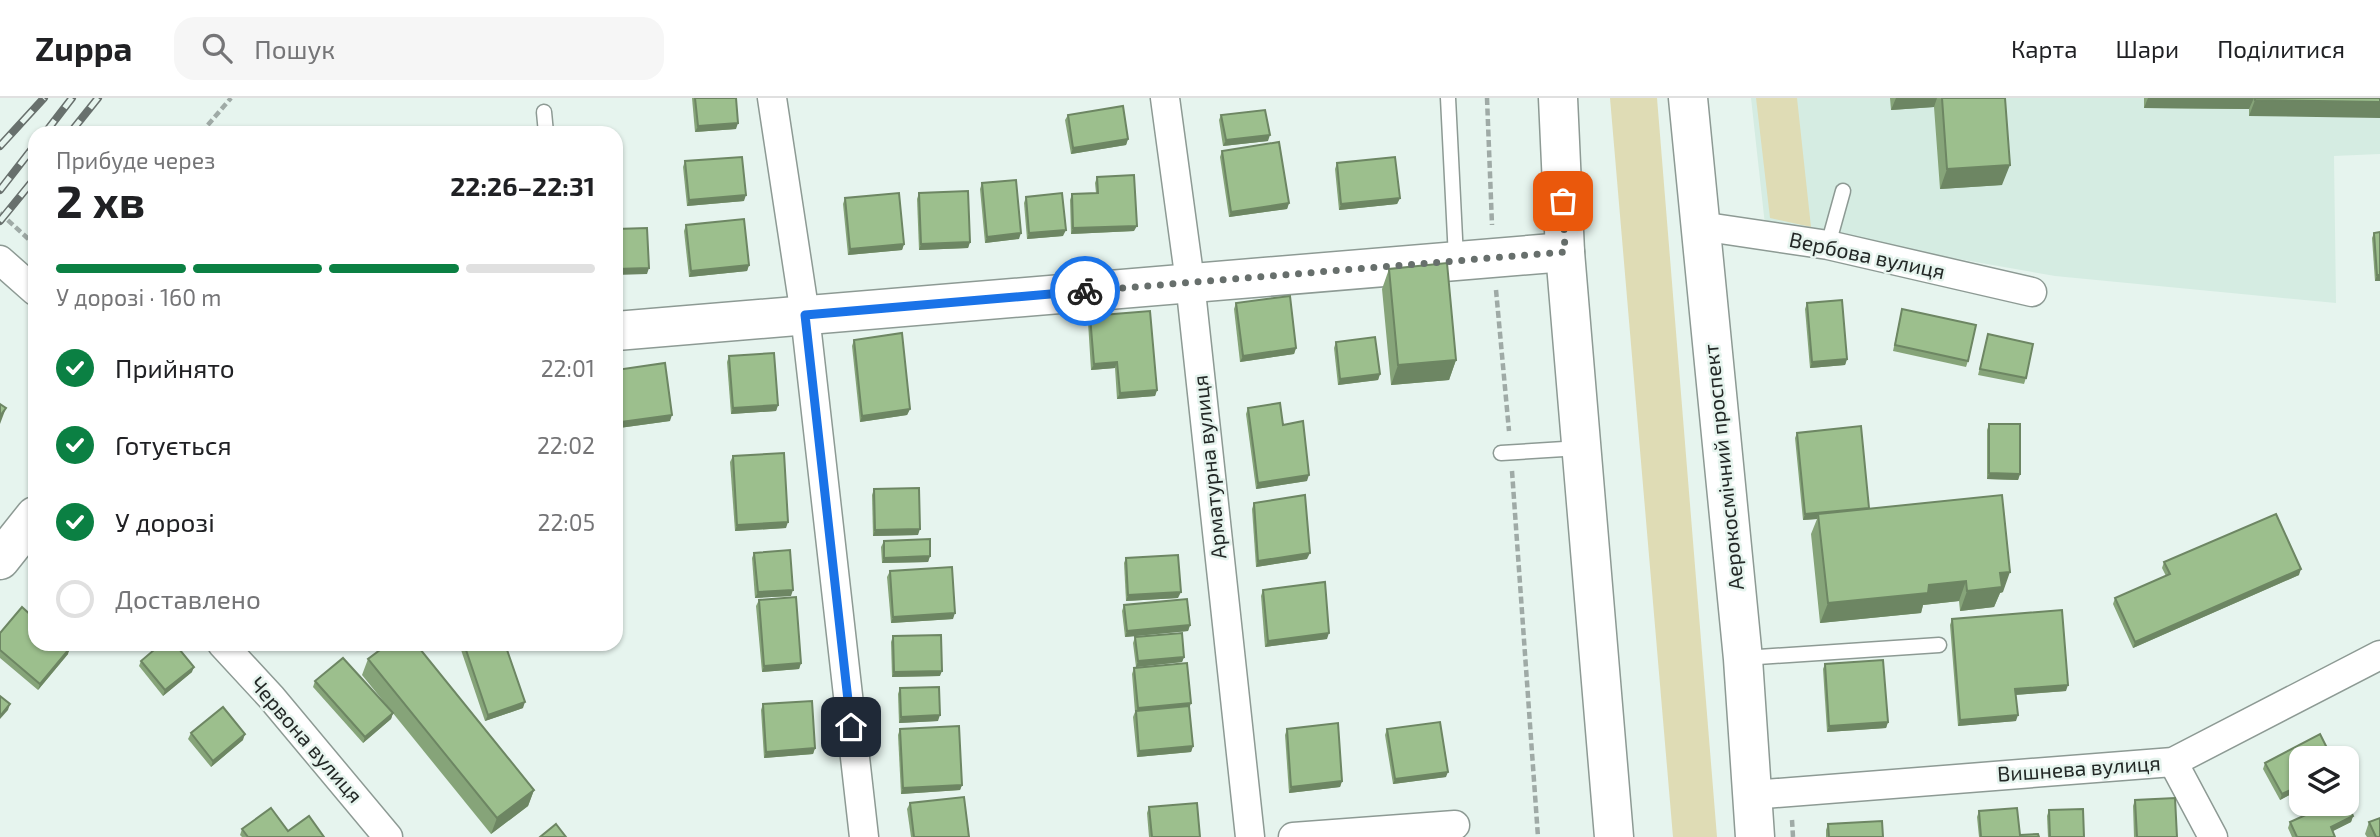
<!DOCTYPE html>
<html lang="uk">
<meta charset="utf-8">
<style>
:root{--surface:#fff;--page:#f6f6f6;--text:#202124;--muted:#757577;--line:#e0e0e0;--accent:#0b8043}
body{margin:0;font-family:"Exo 2",sans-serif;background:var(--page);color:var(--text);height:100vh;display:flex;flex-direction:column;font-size:26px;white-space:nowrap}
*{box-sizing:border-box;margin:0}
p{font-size:23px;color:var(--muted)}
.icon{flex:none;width:38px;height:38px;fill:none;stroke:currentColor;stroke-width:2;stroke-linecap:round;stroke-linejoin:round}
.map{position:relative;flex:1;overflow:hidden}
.side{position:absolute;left:28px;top:28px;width:595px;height:525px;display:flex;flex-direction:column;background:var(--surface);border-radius:21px;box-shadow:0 2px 5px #0004}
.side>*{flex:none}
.fabs{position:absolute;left:2289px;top:648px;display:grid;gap:14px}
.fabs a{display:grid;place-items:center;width:70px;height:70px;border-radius:14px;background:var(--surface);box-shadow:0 2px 5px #0004;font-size:35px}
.pin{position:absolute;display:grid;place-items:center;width:60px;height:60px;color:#fff;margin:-30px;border-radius:14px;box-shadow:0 4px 10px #0006}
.courier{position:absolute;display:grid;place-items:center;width:70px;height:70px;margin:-35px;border:5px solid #1a73e8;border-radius:50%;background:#fff;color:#222;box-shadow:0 2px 9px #0007}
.headline em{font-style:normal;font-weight:700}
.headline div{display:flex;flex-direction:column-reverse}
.headline{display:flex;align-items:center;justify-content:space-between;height:119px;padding:0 28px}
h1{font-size:46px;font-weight:700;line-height:52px}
.bar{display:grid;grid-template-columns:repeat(4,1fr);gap:10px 7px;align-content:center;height:84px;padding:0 28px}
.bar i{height:9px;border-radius:5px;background:var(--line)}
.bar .current{background:var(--accent)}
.bar p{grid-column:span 4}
ol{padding:0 28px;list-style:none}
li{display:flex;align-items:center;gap:21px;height:77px}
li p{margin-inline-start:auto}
li .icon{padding:7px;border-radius:50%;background:var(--accent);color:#fff;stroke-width:4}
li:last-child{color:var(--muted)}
li i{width:38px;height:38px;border:4px solid var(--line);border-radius:50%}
header{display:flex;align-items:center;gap:42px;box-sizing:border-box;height:98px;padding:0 35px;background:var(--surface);border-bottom:2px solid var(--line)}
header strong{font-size:33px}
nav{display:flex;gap:38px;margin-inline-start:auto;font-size:24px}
.search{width:490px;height:63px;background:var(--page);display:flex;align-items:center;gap:18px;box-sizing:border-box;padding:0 24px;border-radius:21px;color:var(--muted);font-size:26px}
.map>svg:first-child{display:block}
.built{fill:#d5ece2}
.green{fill:#dfdcb5}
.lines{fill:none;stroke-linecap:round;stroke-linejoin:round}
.service-casing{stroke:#8d9a94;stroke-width:17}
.minor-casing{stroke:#8d9a94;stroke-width:31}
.secondary-casing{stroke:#8d9a94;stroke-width:41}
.primary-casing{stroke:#8d9a94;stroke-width:41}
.path{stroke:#9faaa6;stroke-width:4.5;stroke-dasharray:7 3.5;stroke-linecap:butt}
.service{stroke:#fff;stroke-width:14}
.minor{stroke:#fff;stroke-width:28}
.secondary{stroke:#fff;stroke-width:38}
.primary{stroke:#fff;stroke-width:38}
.rail-casing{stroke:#68706d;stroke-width:8}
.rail{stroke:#e6f4ee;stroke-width:5;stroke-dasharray:16;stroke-linecap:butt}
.wall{fill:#86a479}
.shaded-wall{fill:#6d8663}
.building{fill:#9cbf8d;stroke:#6d8663;stroke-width:2}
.done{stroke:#676f6c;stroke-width:7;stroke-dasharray:0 12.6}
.route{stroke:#1a73e8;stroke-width:9}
.labels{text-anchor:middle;stroke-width:5;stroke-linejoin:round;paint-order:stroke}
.street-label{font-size:21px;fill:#232826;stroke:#e6f4ee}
</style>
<header>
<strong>Zuppa</strong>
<div class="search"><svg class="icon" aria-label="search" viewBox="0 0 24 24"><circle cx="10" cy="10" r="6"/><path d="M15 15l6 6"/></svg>Пошук</div>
<nav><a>Карта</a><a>Шари</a><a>Поділитися</a></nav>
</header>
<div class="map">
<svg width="2380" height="739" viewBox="0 0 2380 739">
<rect width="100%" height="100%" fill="#e6f4ee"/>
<path class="built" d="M1751 0H2380V56L2334 58 2336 205 2055 178 1765 127Z"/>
<g class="green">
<path d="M1610 0H1657L1717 739H1673Z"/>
<path d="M1756 0H1797L1811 129 1770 120Z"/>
</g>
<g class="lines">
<g class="service-casing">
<g id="service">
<path d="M1448 0 1456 160"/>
<path d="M544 14 546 35"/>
<path d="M1828 147 1843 93"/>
<path d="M1501 355 1580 350"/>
<path d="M1744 560 1939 547"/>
</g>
</g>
<g class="minor-casing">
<g id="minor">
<path d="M772 0 805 217 864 739"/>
<path d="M1165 0 1190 184 1250 739"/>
<path d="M1700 128 1828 147 2032 194"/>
<path d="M0 162 35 193"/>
<path d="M222 546 271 599 388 739"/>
<path d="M2173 664 2213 739"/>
<path d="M1752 697 2173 664 2380 557"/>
<path d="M1293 739 1455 727"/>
</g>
</g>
<g class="secondary-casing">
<g id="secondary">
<path d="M616 233 1565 154"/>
<path d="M0 462 35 418"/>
</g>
</g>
<g class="primary-casing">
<g id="primary">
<path d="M1558 0 1565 154 1614 739"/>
<path d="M1688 0 1743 561 1755 739"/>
</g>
</g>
<g class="path">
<path d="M1487 0 1492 127"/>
<path d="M201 35 231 0"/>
<path d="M0 115 35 147"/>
<path d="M1496 192 1509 333"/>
<path d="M1512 373 1538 739"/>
<path d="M1792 722 1793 739"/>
</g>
<use href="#service" class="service"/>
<use href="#minor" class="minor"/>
<use href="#secondary" class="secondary"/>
<use href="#primary" class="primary"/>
<g class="rail-casing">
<g id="rail">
<path d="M45 35 72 0"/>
<path d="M70 35 98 0"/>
<path d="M0 48 44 0"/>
<path d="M0 92 35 47"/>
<path d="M0 123 35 80"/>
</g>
</g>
<use href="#rail" class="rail"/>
</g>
<g class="wall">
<path d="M692 0H695L736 31 695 34Z"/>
<path d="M1890 0H2005L2002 87 1940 91 1934 9 1891 12Z"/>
<path d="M2144 0H2380L2249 18V11L2144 10Z"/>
<path d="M1068 17 1128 41 1126 47 1071 56 1065 22Z"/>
<path d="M1221 17 1268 43 1223 48 1219 22Z"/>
<path d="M1222 53 1289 105 1287 111 1229 119 1220 59Z"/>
<path d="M685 63 744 103 687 108 683 69Z"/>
<path d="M1337 65 1400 100 1397 106 1339 112 1335 71Z"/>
<path d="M1097 79 1134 133 1071 136 1070 102 1072 96 1096 95 1095 85Z"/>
<path d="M982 85 1019 141 985 145 980 91Z"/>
<path d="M919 95 970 144 968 150 919 152 917 101Z"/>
<path d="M35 98V112L30 108Z"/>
<path d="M1026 99 1063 138 1027 141 1024 105Z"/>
<path d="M845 100 904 146 902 152 848 157 843 106Z"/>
<path d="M686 127 749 167 747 173 689 179 684 133Z"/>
<path d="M2374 135 2380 183H2375L2372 140Z"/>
<path d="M1389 171 1456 262 1449 282 1391 287 1382 191Z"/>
<path d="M1236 205 1296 250 1294 256 1240 264 1234 211Z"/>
<path d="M1807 205 1847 261 1845 267 1810 270 1805 211Z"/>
<path d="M1902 211 1968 263 1966 269 1893 253Z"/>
<path d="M1090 218 1157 292 1155 298 1117 301 1115 270 1091 272 1088 224Z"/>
<path d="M1988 236 2026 280 2024 286 1978 277Z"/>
<path d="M854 242 910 311 907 317 860 324 852 248Z"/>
<path d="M1336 244 1380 276 1378 282 1338 287 1334 250Z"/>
<path d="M729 258 778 307 776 313 731 316 727 264Z"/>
<path d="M616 272 670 323 619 330 616 304Z"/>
<path d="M1248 310 1283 327 1307 383 1256 391 1246 316Z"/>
<path d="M1989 326 2020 376 2018 382 1987 381V332Z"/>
<path d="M1797 335 1869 411 2003 494 2000 495 1994 509 1960 513 1959 503 1923 507 1921 515 1820 525 1811 436 1817 421 1803 422 1795 340Z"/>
<path d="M733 358 786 430 735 433 730 364Z"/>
<path d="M874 391 918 437 873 438 872 397Z"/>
<path d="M1254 405 1307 461 1256 469 1252 411Z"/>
<path d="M884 443 930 458 928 464 882 465 881 449Z"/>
<path d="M754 455 791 498 755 500 752 460Z"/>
<path d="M1126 460 1178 500 1126 503 1124 465Z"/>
<path d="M2164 464 2299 477 2133 550 2113 506 2115 500 2166 478 2162 470Z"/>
<path d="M890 473 953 521 891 525 887 479Z"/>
<path d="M1263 492 1327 541 1265 549 1261 498Z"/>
<path d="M759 502 801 565 799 571 762 574 756 508Z"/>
<path d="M1124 507 1190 527 1188 533 1125 539 1122 513Z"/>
<path d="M1952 521 2066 593 2016 597V623L1958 628 1950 527Z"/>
<path d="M0 535 68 556 38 592 0 560Z"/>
<path d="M893 538 940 578 892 579 891 544Z"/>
<path d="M1135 539 1184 559 1182 564 1136 569 1133 545Z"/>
<path d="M459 546H505L523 610 485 623Z"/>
<path d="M368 561 534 692 528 708 491 736 362 577Z"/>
<path d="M141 563 192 574 163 598 139 568Z"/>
<path d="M1825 566 1888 624 1886 630 1827 634 1823 571Z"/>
<path d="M1134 570 1189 610 1193 648 1191 654 1137 659 1133 619 1135 614 1132 576Z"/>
<path d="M315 583 393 615 391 621 363 645 313 589Z"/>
<path d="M900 590 938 623 899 625 898 596Z"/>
<path d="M763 606 815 650 813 656 764 660 761 612Z"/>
<path d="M900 631 962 687 960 692 901 696 898 637Z"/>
<path d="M1287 631 1342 683 1340 689 1289 695 1285 637Z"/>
<path d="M1387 631 1446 679 1393 686 1385 637Z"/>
<path d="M191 635 243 642 211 669 188 641Z"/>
<path d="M2301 660V691L2280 702 2263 671 2265 665Z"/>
<path d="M2135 702 2177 739H2134L2133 708Z"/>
<path d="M910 705 969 739H911L907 711Z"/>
<path d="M1149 709 1200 739H1149L1147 715Z"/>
<path d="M2049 712 2084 739H2048L2047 718Z"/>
<path d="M1979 713 2020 737 2039 739H1979L1977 719Z"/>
<path d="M2353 718 2351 724 2333 733 2335 739H2292L2288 730 2290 724Z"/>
<path d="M2369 724 2380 739H2367L2365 736Z"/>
<path d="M1828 726 1883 739H1826V732Z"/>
<path d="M242 731 288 733 324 739H242L240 737Z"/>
</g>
<g class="shaded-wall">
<path d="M1896 0H1937L1934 9 1891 12Z"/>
<path d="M2148 0H2254L2249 11 2144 10Z"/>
<path d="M2255 2 2380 4V20L2249 18Z"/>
<path d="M738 25 736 31 695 34 698 28Z"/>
<path d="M1270 37 1268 43 1223 48 1226 42Z"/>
<path d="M1128 41 1126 47 1071 56 1073 50Z"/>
<path d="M2010 67 2002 87 1940 91 1947 71Z"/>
<path d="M746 97 744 103 687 108 689 102Z"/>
<path d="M1400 100 1397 106 1339 112 1341 106Z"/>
<path d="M1289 105 1287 111 1229 119 1231 114Z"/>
<path d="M1137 128 1134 133 1071 136 1073 130Z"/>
<path d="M1066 132 1063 138 1027 141 1029 135Z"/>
<path d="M1021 135 1019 141 985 145 987 139Z"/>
<path d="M970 144 968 150 919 152 921 146Z"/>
<path d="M904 146 902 152 848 157 850 151Z"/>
<path d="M749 167 747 173 689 179 691 173Z"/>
<path d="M649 170 647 176 616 177V171Z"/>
<path d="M2377 177H2380V183H2375Z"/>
<path d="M1296 250 1294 256 1240 264 1243 258Z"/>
<path d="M1847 261 1845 267 1810 270 1812 264Z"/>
<path d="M1456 262 1449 282 1391 287 1398 267Z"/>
<path d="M1117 264 1115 270 1091 272 1094 266Z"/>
<path d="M1380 276 1378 282 1338 287 1340 281Z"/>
<path d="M1157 292 1155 298 1117 301 1120 295Z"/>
<path d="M778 307 776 313 731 316 733 310Z"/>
<path d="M6 310 0 326V318Z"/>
<path d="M910 311 907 317 860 324 862 318Z"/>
<path d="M672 317 670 323 619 330 621 324Z"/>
<path d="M1989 375 2020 376 2018 382 1987 381Z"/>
<path d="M1309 377 1307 383 1256 391 1258 385Z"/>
<path d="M1869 410 1867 416H1818L1817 421 1803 422 1805 416Z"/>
<path d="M788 424 786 430 735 433 737 427Z"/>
<path d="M920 431 918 437 873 438 875 432Z"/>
<path d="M1310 455 1307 461 1256 469 1258 463Z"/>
<path d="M930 458 928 464 882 465 884 460Z"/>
<path d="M2301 471 2299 477 2133 550 2135 544Z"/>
<path d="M2010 474 2003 494 2000 495 1994 509 1960 513 1967 493 2000 475Z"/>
<path d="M1966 483 1959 503 1923 507 1921 515 1820 525 1828 505 1929 487Z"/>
<path d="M793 492 791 498 755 500 758 494Z"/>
<path d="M1181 494 1178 500 1126 503 1128 497Z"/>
<path d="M955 515 953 521 891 525 893 519Z"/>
<path d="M1190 527 1188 533 1125 539 1127 533Z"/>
<path d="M1329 535 1327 541 1265 549 1268 543Z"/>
<path d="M70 550 68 556 38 592 40 586Z"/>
<path d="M1184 559 1182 564 1136 569 1138 563Z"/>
<path d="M801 565 799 571 762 574 764 568Z"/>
<path d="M194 569 192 574 163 598 165 592Z"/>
<path d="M942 573 940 578 892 579 894 574Z"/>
<path d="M2068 587 2066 593 2013 597 2015 591Z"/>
<path d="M525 604 523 610 485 623 488 617Z"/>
<path d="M1191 605 1189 611 1135 616 1138 610Z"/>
<path d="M10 606 8 612 0 621V618Z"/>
<path d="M393 615 391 621 363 645 365 639Z"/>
<path d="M940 617 938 623 899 625 901 619Z"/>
<path d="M2018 617 2016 623 1958 628 1960 622Z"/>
<path d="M1888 624 1886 630 1827 634 1829 628Z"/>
<path d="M245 636 243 642 211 669 213 663Z"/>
<path d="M1193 648 1191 654 1137 659 1139 653Z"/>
<path d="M815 650 813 656 764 660 766 654Z"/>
<path d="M1448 674 1446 679 1393 686 1395 681Z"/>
<path d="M1342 683 1340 689 1289 695 1291 689Z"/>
<path d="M962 687 960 692 901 696 903 690Z"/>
<path d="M2301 687V691L2280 702 2282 696Z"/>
<path d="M534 692 528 708 491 736 497 720Z"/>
<path d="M2353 718 2351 724 2329 735 2331 729Z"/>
</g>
<g class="building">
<path d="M695 0H736L738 25 698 28Z"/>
<path d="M1942 0H2005L2010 67 1947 71Z"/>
<path d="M2255 0H2380V4L2255 2Z"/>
<path d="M1123 8 1128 41 1073 50 1068 17Z"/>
<path d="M1265 12 1270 37 1226 42 1221 17Z"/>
<path d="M1279 44 1289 105 1231 114 1222 53Z"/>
<path d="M742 59 746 97 689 102 685 63Z"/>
<path d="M1395 59 1400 100 1341 106 1337 65Z"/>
<path d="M1134 77 1137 128 1073 130 1072 96 1098 95 1097 79Z"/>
<path d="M1016 82 1021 135 987 139 982 85Z"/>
<path d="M968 93 970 144 921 146 919 95Z"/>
<path d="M899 95 904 146 850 151 845 100Z"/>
<path d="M1062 95 1066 132 1029 135 1026 99Z"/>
<path d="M744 121 749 167 691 173 686 127Z"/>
<path d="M647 130 649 170 616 171V131Z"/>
<path d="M2380 134V177H2377L2374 135Z"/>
<path d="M1447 165 1456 262 1398 267 1389 171Z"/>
<path d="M1290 198 1296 250 1243 258 1236 205Z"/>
<path d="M1842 202 1847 261 1812 264 1807 205Z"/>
<path d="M1902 211 1976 227 1968 263 1895 247Z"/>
<path d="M1150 213 1157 292 1120 295 1117 264 1094 266 1090 218Z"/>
<path d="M902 235 910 311 862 318 854 242Z"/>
<path d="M1988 236 2033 246 2026 280 1980 271Z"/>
<path d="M1375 239 1380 276 1340 281 1336 244Z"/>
<path d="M774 255 778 307 733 310 729 258Z"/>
<path d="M665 265 672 317 621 324 616 272Z"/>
<path d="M1280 305 1283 327 1303 323 1309 377 1258 385 1248 310Z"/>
<path d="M0 306 6 310 0 318Z"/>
<path d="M1989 326H2020V376L1989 375Z"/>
<path d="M1861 328 1869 410 1805 416 1797 335Z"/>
<path d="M784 355 788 424 737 427 733 358Z"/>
<path d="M919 390 920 431 875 432 874 391Z"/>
<path d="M1305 397 1310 455 1258 463 1254 405Z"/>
<path d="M2002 397 2010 474 2000 475 2002 489 1967 493 1966 483 1929 487 1928 495 1828 505 1818 416Z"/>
<path d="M2276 416 2301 471 2135 544 2115 500 2170 476 2164 464Z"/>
<path d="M930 441V458L884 460V443Z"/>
<path d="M790 452 793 492 758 494 754 455Z"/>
<path d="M1178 457 1181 494 1128 497 1126 460Z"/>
<path d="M952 469 955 515 893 519 890 473Z"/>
<path d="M1325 484 1329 535 1268 543 1263 492Z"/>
<path d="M796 499 801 565 764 568 759 502Z"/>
<path d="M1187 501 1190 527 1127 533 1124 507Z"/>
<path d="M22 509 35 521V546H66L70 550 40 586 0 552V535Z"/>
<path d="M2062 512 2068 587 2015 591 2018 617 1960 622 1952 521Z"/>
<path d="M1182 535 1184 559 1138 563 1135 539Z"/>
<path d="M941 537 942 573 894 574 893 538Z"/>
<path d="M161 546H175L194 569 165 592 141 563Z"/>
<path d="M388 546H416L534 692 497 720 368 561Z"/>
<path d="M464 546H505L525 604 488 617Z"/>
<path d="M343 560 393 615 365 639 315 583Z"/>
<path d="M1883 562 1888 624 1829 628 1825 566Z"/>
<path d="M1187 565 1191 605 1138 610 1134 570Z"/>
<path d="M939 589 940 617 901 619 900 590Z"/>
<path d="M0 598 10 606 0 618Z"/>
<path d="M812 603 815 650 766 654 763 606Z"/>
<path d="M1189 608 1193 648 1139 653 1136 613Z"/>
<path d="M223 609 245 636 213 663 191 635Z"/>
<path d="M1440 624 1448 674 1395 681 1387 631Z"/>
<path d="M1338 625 1342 683 1291 689 1287 631Z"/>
<path d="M959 628 962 687 903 690 900 631Z"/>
<path d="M2320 636 2332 660H2301V687L2282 696 2265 665Z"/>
<path d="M964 699 969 739H914L910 705Z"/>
<path d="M2175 700 2177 739H2137L2135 702Z"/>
<path d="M2347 704 2353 718 2331 729 2335 739H2297L2290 724 2332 705H2347Z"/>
<path d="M1197 705 1200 739H1152L1149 709Z"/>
<path d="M271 710 288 733 309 718 324 739H248L242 731Z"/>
<path d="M2017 710 2020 737 2038 736 2039 739H1981L1979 713Z"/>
<path d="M2083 711 2084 739H2050L2049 712Z"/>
<path d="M2380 720V739H2376L2369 724Z"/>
<path d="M1882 723 1883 739H1829L1828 726Z"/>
<path d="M556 726 566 739H540Z"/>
</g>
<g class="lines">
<path class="done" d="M1085 193 1565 154 1563 103"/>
<path class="route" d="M851 629 805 217 1085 193"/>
</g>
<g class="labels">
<g class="street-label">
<text transform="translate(1867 158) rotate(12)" y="7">Вербова вулиця</text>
<text transform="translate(1210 369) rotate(-96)" y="7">Арматурна вулиця</text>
<text transform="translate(1724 369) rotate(-96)" y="7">Аерокосмічний проспект</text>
<text transform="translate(306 642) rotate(49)" y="7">Червона вулиця</text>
<text transform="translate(2079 671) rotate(-4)" y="7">Вишнева вулиця</text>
</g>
</g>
</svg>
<div class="fabs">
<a><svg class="icon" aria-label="layers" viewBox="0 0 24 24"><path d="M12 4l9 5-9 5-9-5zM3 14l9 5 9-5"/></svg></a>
</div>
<div class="pin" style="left:1563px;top:103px;background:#ea580c"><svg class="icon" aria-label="bag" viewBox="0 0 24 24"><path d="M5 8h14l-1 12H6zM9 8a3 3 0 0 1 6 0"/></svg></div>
<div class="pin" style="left:851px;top:629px;background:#1f2937"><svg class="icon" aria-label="home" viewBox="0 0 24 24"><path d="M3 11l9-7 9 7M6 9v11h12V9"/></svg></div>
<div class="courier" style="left:1085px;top:193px"><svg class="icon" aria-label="bike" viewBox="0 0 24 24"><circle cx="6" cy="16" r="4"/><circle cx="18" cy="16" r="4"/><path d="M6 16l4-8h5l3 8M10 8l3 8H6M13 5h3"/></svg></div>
<section class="side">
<div class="headline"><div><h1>2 хв</h1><p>Прибуде через</p></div><em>22:26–22:31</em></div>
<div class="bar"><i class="current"></i><i class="current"></i><i class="current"></i><i></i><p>У дорозі · 160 m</p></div>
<ol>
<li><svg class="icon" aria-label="check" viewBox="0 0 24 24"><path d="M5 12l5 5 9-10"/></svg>Прийнято<p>22:01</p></li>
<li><svg class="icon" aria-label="check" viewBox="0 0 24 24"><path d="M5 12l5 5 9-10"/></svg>Готується<p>22:02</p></li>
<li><svg class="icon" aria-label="check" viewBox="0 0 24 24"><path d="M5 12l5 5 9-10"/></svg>У дорозі<p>22:05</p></li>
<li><i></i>Доставлено</li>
</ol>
</section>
</div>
